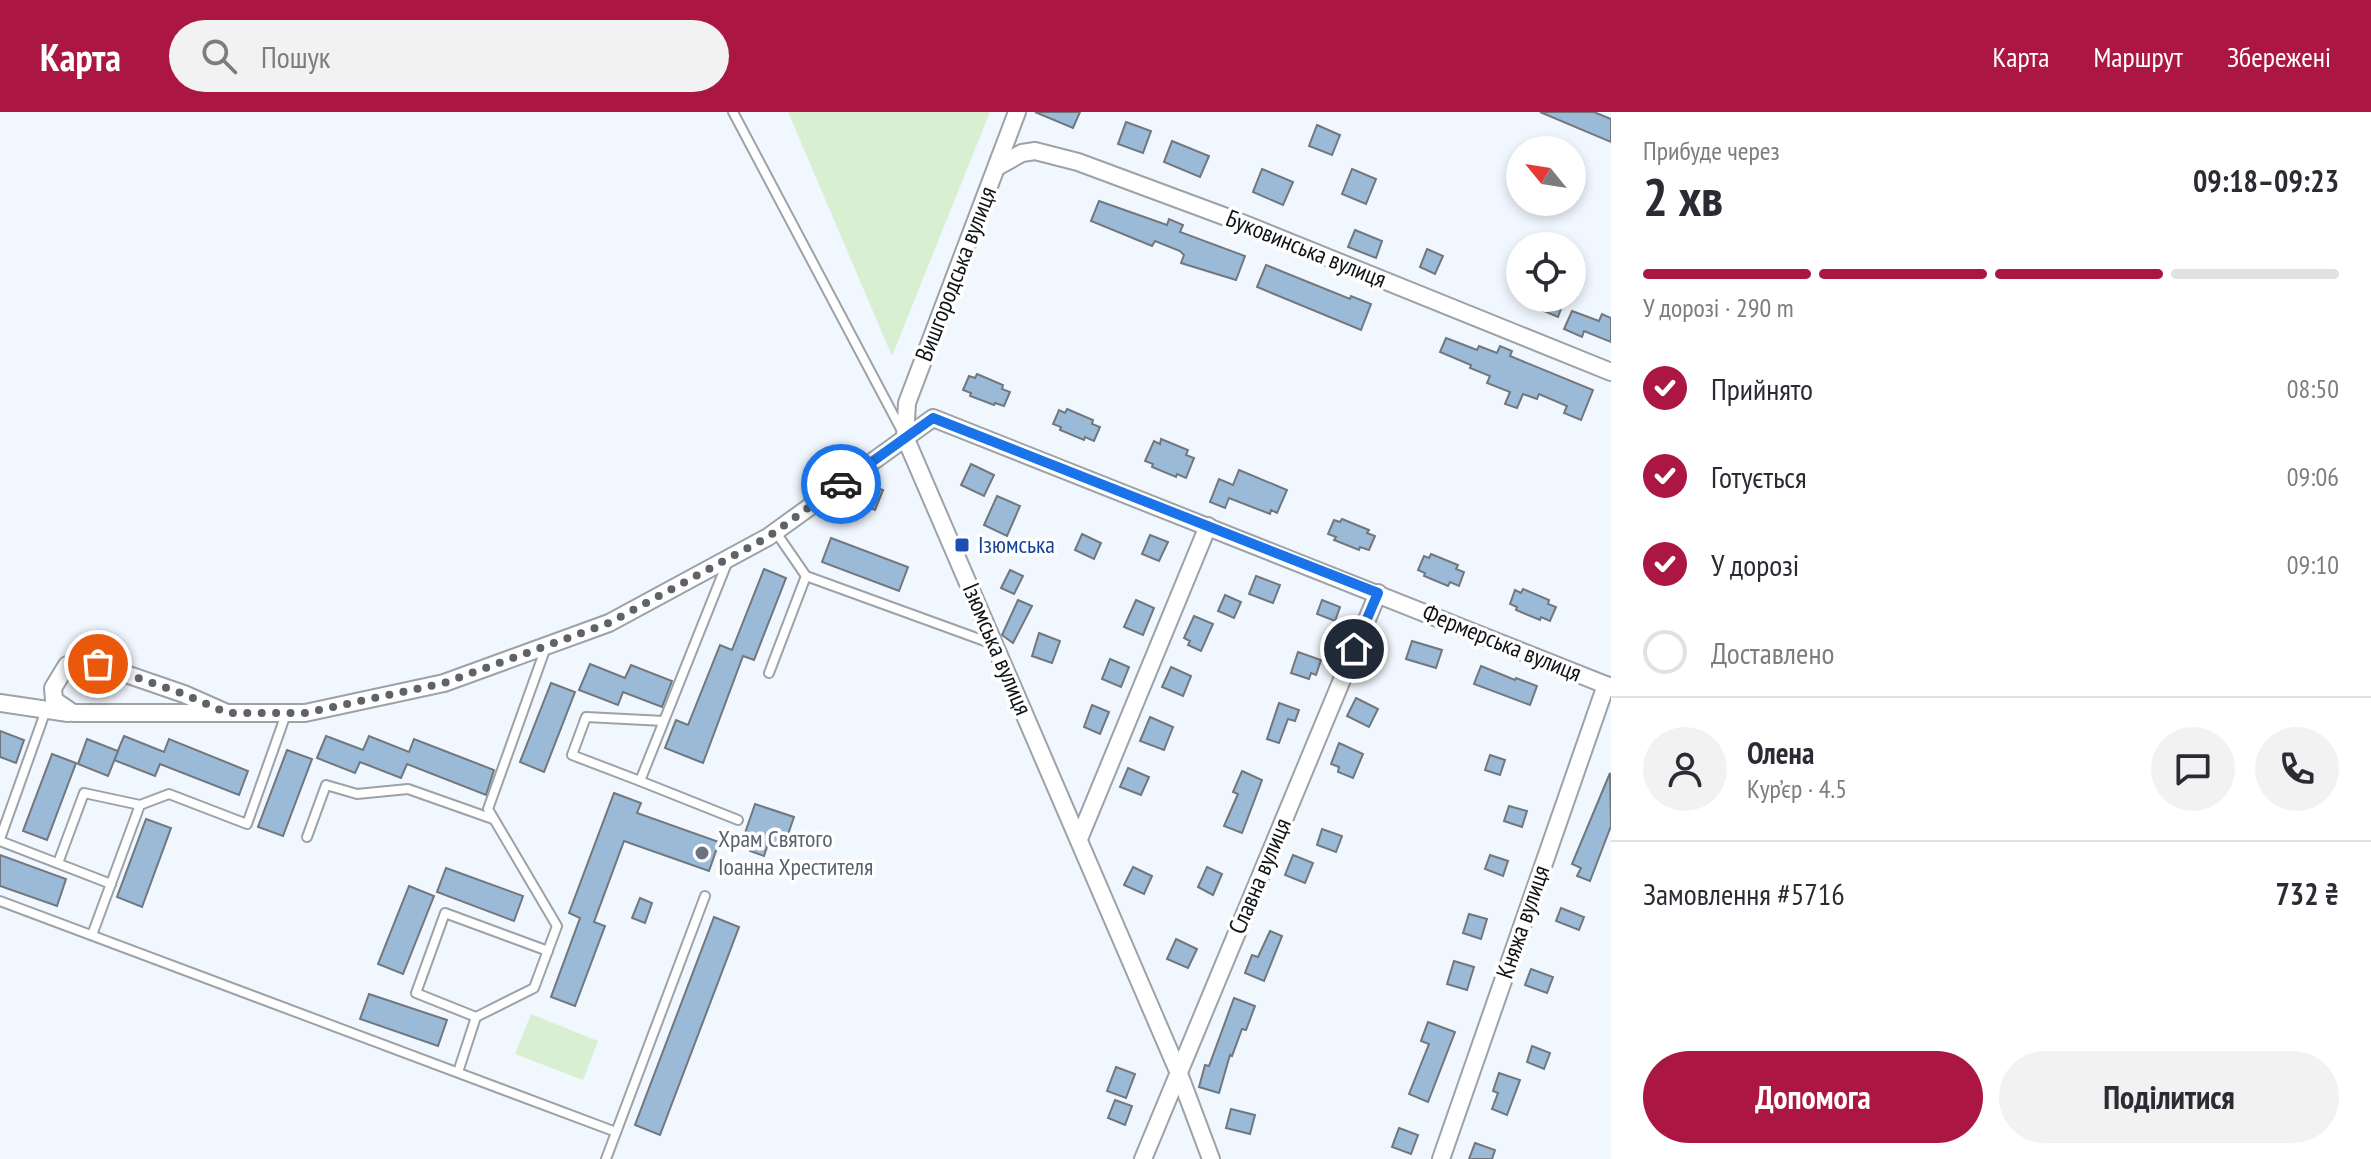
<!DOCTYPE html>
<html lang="uk">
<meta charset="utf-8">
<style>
:root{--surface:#fff;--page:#f2f2f3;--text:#2b2b33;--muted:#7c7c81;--line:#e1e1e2;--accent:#ab1642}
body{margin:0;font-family:"PT Sans Narrow",sans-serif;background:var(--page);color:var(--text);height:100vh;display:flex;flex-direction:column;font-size:30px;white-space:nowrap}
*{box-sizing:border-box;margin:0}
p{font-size:26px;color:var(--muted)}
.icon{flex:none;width:44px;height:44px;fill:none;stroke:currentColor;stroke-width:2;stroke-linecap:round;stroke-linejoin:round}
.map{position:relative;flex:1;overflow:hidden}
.details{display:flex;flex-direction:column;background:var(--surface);width:760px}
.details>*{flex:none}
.needle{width:52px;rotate:300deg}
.fabs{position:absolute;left:1506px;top:24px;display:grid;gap:16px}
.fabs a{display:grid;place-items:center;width:80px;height:80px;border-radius:50%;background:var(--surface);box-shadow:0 4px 12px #0003;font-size:40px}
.pin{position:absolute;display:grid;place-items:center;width:68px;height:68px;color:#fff;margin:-34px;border:4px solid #fff;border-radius:50%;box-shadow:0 2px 8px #0007}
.courier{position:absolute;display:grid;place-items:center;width:80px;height:80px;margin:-40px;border:6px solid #1a73e8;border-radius:50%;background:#fff;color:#222;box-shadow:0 2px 10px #0007}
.overview em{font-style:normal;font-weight:600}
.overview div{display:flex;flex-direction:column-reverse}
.overview{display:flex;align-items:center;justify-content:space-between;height:136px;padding:0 32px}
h1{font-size:52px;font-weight:600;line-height:60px}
.bar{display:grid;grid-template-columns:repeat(4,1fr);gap:12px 8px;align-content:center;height:96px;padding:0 32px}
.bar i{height:10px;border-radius:6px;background:var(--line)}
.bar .current{background:var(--accent)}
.bar p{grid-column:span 4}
.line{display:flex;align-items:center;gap:20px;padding:0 32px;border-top:2px solid var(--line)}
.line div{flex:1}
.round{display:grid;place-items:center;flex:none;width:84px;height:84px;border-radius:42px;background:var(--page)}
ol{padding:0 32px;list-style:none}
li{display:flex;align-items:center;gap:24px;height:88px}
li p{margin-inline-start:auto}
li .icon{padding:8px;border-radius:50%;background:var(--accent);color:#fff;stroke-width:4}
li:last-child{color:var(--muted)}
li i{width:44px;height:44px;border:4px solid var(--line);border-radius:50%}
.primary-button{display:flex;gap:16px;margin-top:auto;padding:16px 32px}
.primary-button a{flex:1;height:92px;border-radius:48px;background:var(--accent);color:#fff;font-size:32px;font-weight:600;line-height:92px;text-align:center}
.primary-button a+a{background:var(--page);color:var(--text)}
header{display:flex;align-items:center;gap:48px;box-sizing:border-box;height:112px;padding:0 40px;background:var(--accent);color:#fff}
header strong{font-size:38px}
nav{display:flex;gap:44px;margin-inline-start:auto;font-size:28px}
.search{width:560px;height:72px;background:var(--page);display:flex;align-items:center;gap:20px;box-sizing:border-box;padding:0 28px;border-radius:44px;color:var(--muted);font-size:30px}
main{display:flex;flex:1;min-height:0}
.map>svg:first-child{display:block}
.green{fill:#d8f0d1}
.building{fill:#9bbad7;stroke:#71777d;stroke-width:2}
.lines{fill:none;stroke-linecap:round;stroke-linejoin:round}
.lane-casing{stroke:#9ca2a8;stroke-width:12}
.street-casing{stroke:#9ca2a8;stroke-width:20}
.lane{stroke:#fff;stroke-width:8}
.street{stroke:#fff;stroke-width:16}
.done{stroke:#5f6367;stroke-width:8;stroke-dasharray:0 14.4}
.route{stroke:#1a73e8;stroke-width:10}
.transit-dot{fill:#1a4fb4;stroke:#fff;stroke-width:3}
.worship-dot{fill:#6b7280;stroke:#fff;stroke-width:3}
.labels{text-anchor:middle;stroke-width:7;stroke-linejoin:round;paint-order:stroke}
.street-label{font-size:24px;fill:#111315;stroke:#fff}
.transit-label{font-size:24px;fill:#164399;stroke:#fff;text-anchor:start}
.worship-label{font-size:24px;fill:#5b616d;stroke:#fff;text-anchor:start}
</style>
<header>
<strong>Карта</strong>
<div class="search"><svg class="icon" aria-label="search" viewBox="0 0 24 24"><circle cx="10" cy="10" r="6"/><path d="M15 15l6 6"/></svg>Пошук</div>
<nav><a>Карта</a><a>Маршрут</a><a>Збережені</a></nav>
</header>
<main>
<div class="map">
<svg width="1611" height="1047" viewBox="0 0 1611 1047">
<rect width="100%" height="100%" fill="#f1f7fe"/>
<g class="green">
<path d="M788 0H990L892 244Z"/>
<path d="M531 902 598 929 583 968 515 942Z"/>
</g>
<g class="building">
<path d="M1035 0H1080L1073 16Z"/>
<path d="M1540 0H1594L1611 7V30Z"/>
<path d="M1126 10 1151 19 1143 41 1118 32Z"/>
<path d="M1317 13 1340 23 1332 43 1309 34Z"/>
<path d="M1172 29 1209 44 1200 65 1164 50Z"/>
<path d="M1262 57 1293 70 1283 93 1253 80Z"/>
<path d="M1352 57 1376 67 1366 92 1342 82Z"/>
<path d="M1099 89 1167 113 1169 107 1183 113 1180 120 1245 144 1236 168 1181 151 1184 143 1180 139 1155 129 1152 134 1091 109Z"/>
<path d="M1355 118 1382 129 1376 146 1348 135Z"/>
<path d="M1427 137 1443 144 1435 162 1420 155Z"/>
<path d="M1266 153 1350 187 1351 184 1371 192 1361 218 1257 175Z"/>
<path d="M1543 186H1565L1558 205 1539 197Z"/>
<path d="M1572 199 1599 209 1602 202 1611 206V230L1584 219 1582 225 1564 217Z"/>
<path d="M1446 226 1477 238 1479 234 1497 241 1500 234 1512 239 1510 244 1593 278 1581 308 1564 301 1567 294 1539 282 1537 287 1523 282 1517 296 1505 292 1510 280 1487 271 1490 264 1470 256 1471 253 1440 240Z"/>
<path d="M977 262 1003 273 1002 277 1010 280 1004 294 995 291 994 293 970 284 971 281 963 278 969 264 975 266Z"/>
<path d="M1067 297 1093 308 1092 312 1100 315 1094 329 1085 325 1084 328 1060 318 1061 315 1053 312 1059 298 1065 301Z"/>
<path d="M1161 327 1188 338 1186 343 1194 346 1186 366 1177 362 1176 365 1152 355 1153 352 1145 349 1154 329 1160 332Z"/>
<path d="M971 352 994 363 984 384 961 373Z"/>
<path d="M1239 358 1287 378 1277 401 1271 398 1270 402 1229 386 1225 396 1210 390 1219 367 1233 373Z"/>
<path d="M865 371 883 378 875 398 857 390Z"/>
<path d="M997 384 1020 394 1007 424 984 413Z"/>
<path d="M1342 407 1369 418 1367 421 1375 424 1369 438 1360 435 1359 438 1334 428 1336 425 1328 422 1334 408 1340 410Z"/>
<path d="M1082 422 1101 431 1094 447 1075 438Z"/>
<path d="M1150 423 1168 430 1159 449 1142 442Z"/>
<path d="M831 426 908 455 899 479 822 450Z"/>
<path d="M1431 442 1458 453 1456 457 1464 460 1459 474 1450 470 1448 474 1424 464 1425 461 1418 458 1424 444 1429 446Z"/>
<path d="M764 457 786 466 754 548 743 544 703 651 665 636 676 608 688 613 720 533 732 538Z"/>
<path d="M1010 458 1023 464 1014 482 1001 476Z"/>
<path d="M1256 464 1280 473 1273 491 1249 482Z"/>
<path d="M1523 477 1549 488 1548 492 1556 495 1550 509 1541 505 1540 508 1516 498 1517 495 1510 492 1515 478 1521 481Z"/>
<path d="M1225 483 1241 490 1234 506 1218 499Z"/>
<path d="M1018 488 1032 494 1013 531 1002 523Z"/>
<path d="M1136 488 1154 496 1143 523 1124 515Z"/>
<path d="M1322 488 1340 495 1335 509 1317 502Z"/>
<path d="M1194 504 1213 512 1201 539 1188 533 1190 529 1184 526Z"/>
<path d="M1039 521 1060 529 1052 551 1032 544Z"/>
<path d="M1412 529 1442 538 1436 556 1406 547Z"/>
<path d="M1298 540 1321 548 1316 563 1311 561 1309 567 1291 561Z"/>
<path d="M1110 547 1129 555 1121 575 1102 567Z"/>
<path d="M590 552 625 566 631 553 672 569 662 595 623 580 618 593 579 578Z"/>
<path d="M1481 554 1515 568 1516 566 1537 574 1530 593 1474 572Z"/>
<path d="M1171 555 1191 564 1183 584 1162 575Z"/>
<path d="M551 571 575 580 544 660 520 650Z"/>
<path d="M1356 586 1378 597 1369 615 1347 604Z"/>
<path d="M1279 591 1299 598 1295 609 1288 607 1279 631 1267 627Z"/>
<path d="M1092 593 1109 600 1100 622 1084 615Z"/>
<path d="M1150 605 1173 615 1164 638 1140 629Z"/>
<path d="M0 619 24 628 16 651 0 645Z"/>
<path d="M124 624 164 640 169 627 248 659 239 683 160 652 155 664 114 648Z"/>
<path d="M326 624 363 638 369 624 409 640 414 627 494 658 486 683 407 652 401 666 360 650 355 661 317 646Z"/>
<path d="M87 627 118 639 108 664 78 652Z"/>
<path d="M1339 631 1363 642 1353 666 1338 660 1339 655 1331 652Z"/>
<path d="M287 638 312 647 283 724 258 715Z"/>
<path d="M52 642 76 651 47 728 23 719Z"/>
<path d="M1490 643 1505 648 1500 663 1485 658Z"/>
<path d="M1128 656 1149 665 1141 683 1120 675Z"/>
<path d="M1242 659 1262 668 1242 721 1224 714 1238 682 1233 680Z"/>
<path d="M1610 661 1611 714 1590 769 1577 764 1581 756 1572 752Z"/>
<path d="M614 681 641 691 637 701 719 730 709 759 624 729 594 810 605 814 575 894 551 885 580 806 569 801Z"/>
<path d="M755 692 794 705 784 734 769 729 764 744 750 739 755 724 745 721Z"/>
<path d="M1509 694 1527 699 1522 715 1504 709Z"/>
<path d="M146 707 171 716 142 795 117 785Z"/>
<path d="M1322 717 1342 724 1336 740 1317 733Z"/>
<path d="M0 743 66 767 57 794 0 774Z"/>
<path d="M1293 743 1313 751 1305 771 1285 763Z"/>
<path d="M1490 743 1508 749 1503 764 1485 757Z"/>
<path d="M1133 755 1152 764 1144 782 1124 773Z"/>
<path d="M1207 755 1222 762 1213 783 1198 775Z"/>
<path d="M446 756 523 784 514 809 437 780Z"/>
<path d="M409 774 434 784 403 862 378 852Z"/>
<path d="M640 786 652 791 645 811 632 806Z"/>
<path d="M1561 796 1584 805 1579 818 1556 809Z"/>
<path d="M1469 802 1487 807 1481 827 1463 821Z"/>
<path d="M714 805 739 815 660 1023 635 1013Z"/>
<path d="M1270 819 1282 824 1264 869 1245 861 1252 843 1258 845Z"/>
<path d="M1176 827 1197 837 1188 856 1167 847Z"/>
<path d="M1454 849 1474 855 1467 878 1447 872Z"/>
<path d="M1531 857 1553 865 1547 881 1525 873Z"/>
<path d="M369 882 447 908 438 934 360 907Z"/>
<path d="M1234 886 1255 894 1246 918 1242 917 1232 944 1230 943 1219 981 1199 975 1205 953 1209 954Z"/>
<path d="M1428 910 1455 920 1428 990 1409 982 1429 932 1421 929Z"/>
<path d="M1532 934 1550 941 1544 957 1527 950Z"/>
<path d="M1116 955 1135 962 1126 986 1107 979Z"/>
<path d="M1499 961 1520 968 1507 1003 1492 997 1498 981 1493 979Z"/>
<path d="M1115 988 1132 994 1125 1013 1108 1006Z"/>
<path d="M1231 997 1255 1003 1250 1022 1226 1016Z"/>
<path d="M1399 1016 1418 1023 1411 1042 1392 1035Z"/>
<path d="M1475 1031 1495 1038 1492 1047H1469Z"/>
</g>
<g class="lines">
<g class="lane-casing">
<g id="lane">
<path d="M733 0 903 321"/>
<path d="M775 419 806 464"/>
<path d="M769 561 806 464 993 532"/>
<path d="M664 609 586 605 572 643 640 669 727 451"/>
<path d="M640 669 738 708"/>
<path d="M307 725 326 673 357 682 408 677 493 707"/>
<path d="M0 727 46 598"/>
<path d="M0 729 111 772"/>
<path d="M58 751 84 681 140 693 169 682 247 712 286 602"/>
<path d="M0 789 616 1020"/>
<path d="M92 823 140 693"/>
<path d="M476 905 416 881 445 801 548 839"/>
<path d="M458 960 476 905 534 876 557 814 488 697 546 535"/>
<path d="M606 1047 705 784"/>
</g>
</g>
<g class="street-casing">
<g id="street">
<path d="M1017 0 907 291 905 325 1178 959 1211 1047"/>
<path d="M997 55 1022 41 1035 39 1078 50 1237 109 1611 260"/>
<path d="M0 591 68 601"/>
<path d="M227 601H73L54 588 53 576 67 553 80 549 91 550 184 582 227 601H305L444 571 609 511 768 425 933 306 1611 575"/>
<path d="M1079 727 1208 414"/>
<path d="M1143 1047 1378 481"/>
<path d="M1441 1047 1606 573"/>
</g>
</g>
<use href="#lane" class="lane"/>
<use href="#street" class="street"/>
</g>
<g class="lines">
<path class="done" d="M98 552 184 582 227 601H305L444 571 609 511 768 425 841 372"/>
<path class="route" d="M841 372 933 306 1378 481 1354 537"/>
</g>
<rect class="transit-dot" x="954" y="425" width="16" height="16" rx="4"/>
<circle class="worship-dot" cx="702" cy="741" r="8"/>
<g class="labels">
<g class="street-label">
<text transform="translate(1306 137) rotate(22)" y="8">Буковинська вулиця</text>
<text transform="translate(956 162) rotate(-69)" y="8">Вишгородська вулиця</text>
<text transform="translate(1502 531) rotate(22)" y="8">Фермерська вулиця</text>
<text transform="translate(997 537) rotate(67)" y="8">Ізюмська вулиця</text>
<text transform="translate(1260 764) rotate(-67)" y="8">Славна вулиця</text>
<text transform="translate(1523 810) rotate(-71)" y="8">Княжа вулиця</text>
</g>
<g class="transit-label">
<text x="978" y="441">Ізюмська</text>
</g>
<g class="worship-label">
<text x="718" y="735">Храм Святого<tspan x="718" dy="28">Іоанна Хрестителя</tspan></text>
</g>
</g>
</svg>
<div class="fabs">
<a><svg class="needle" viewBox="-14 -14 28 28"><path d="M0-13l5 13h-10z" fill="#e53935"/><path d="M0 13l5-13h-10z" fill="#7c7c81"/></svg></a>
<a><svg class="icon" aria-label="locate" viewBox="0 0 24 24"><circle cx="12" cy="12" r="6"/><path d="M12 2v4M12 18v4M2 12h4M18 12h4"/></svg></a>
</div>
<div class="pin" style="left:98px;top:552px;background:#ea580c"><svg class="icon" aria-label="bag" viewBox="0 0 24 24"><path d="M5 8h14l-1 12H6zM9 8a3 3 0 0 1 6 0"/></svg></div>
<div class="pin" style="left:1354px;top:537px;background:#1f2937"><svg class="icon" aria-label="home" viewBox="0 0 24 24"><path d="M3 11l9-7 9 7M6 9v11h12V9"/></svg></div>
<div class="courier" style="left:841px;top:372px"><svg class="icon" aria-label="car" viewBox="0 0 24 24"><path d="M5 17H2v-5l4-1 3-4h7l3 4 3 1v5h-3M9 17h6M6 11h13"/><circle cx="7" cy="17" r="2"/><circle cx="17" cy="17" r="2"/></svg></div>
</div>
<section class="details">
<div class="overview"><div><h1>2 хв</h1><p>Прибуде через</p></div><em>09:18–09:23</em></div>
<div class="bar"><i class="current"></i><i class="current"></i><i class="current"></i><i></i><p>У дорозі · 290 m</p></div>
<ol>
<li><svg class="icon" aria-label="check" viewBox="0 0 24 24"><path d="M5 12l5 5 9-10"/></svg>Прийнято<p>08:50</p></li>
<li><svg class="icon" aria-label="check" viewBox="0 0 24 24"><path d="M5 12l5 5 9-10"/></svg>Готується<p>09:06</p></li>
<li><svg class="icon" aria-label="check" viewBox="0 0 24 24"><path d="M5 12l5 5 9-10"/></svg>У дорозі<p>09:10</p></li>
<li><i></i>Доставлено</li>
</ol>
<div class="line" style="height:144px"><a class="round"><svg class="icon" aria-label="person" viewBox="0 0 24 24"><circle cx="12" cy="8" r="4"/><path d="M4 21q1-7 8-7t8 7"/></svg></a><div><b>Олена</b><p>Кур’єр · 4.5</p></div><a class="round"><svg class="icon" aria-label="chat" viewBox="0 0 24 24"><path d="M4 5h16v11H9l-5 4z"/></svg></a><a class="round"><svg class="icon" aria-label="phone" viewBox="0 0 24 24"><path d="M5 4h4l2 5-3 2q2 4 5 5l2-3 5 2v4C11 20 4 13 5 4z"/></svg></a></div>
<div class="line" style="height:104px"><div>Замовлення #5716</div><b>732 ₴</b></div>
<div class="primary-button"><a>Допомога</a><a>Поділитися</a></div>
</section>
</main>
